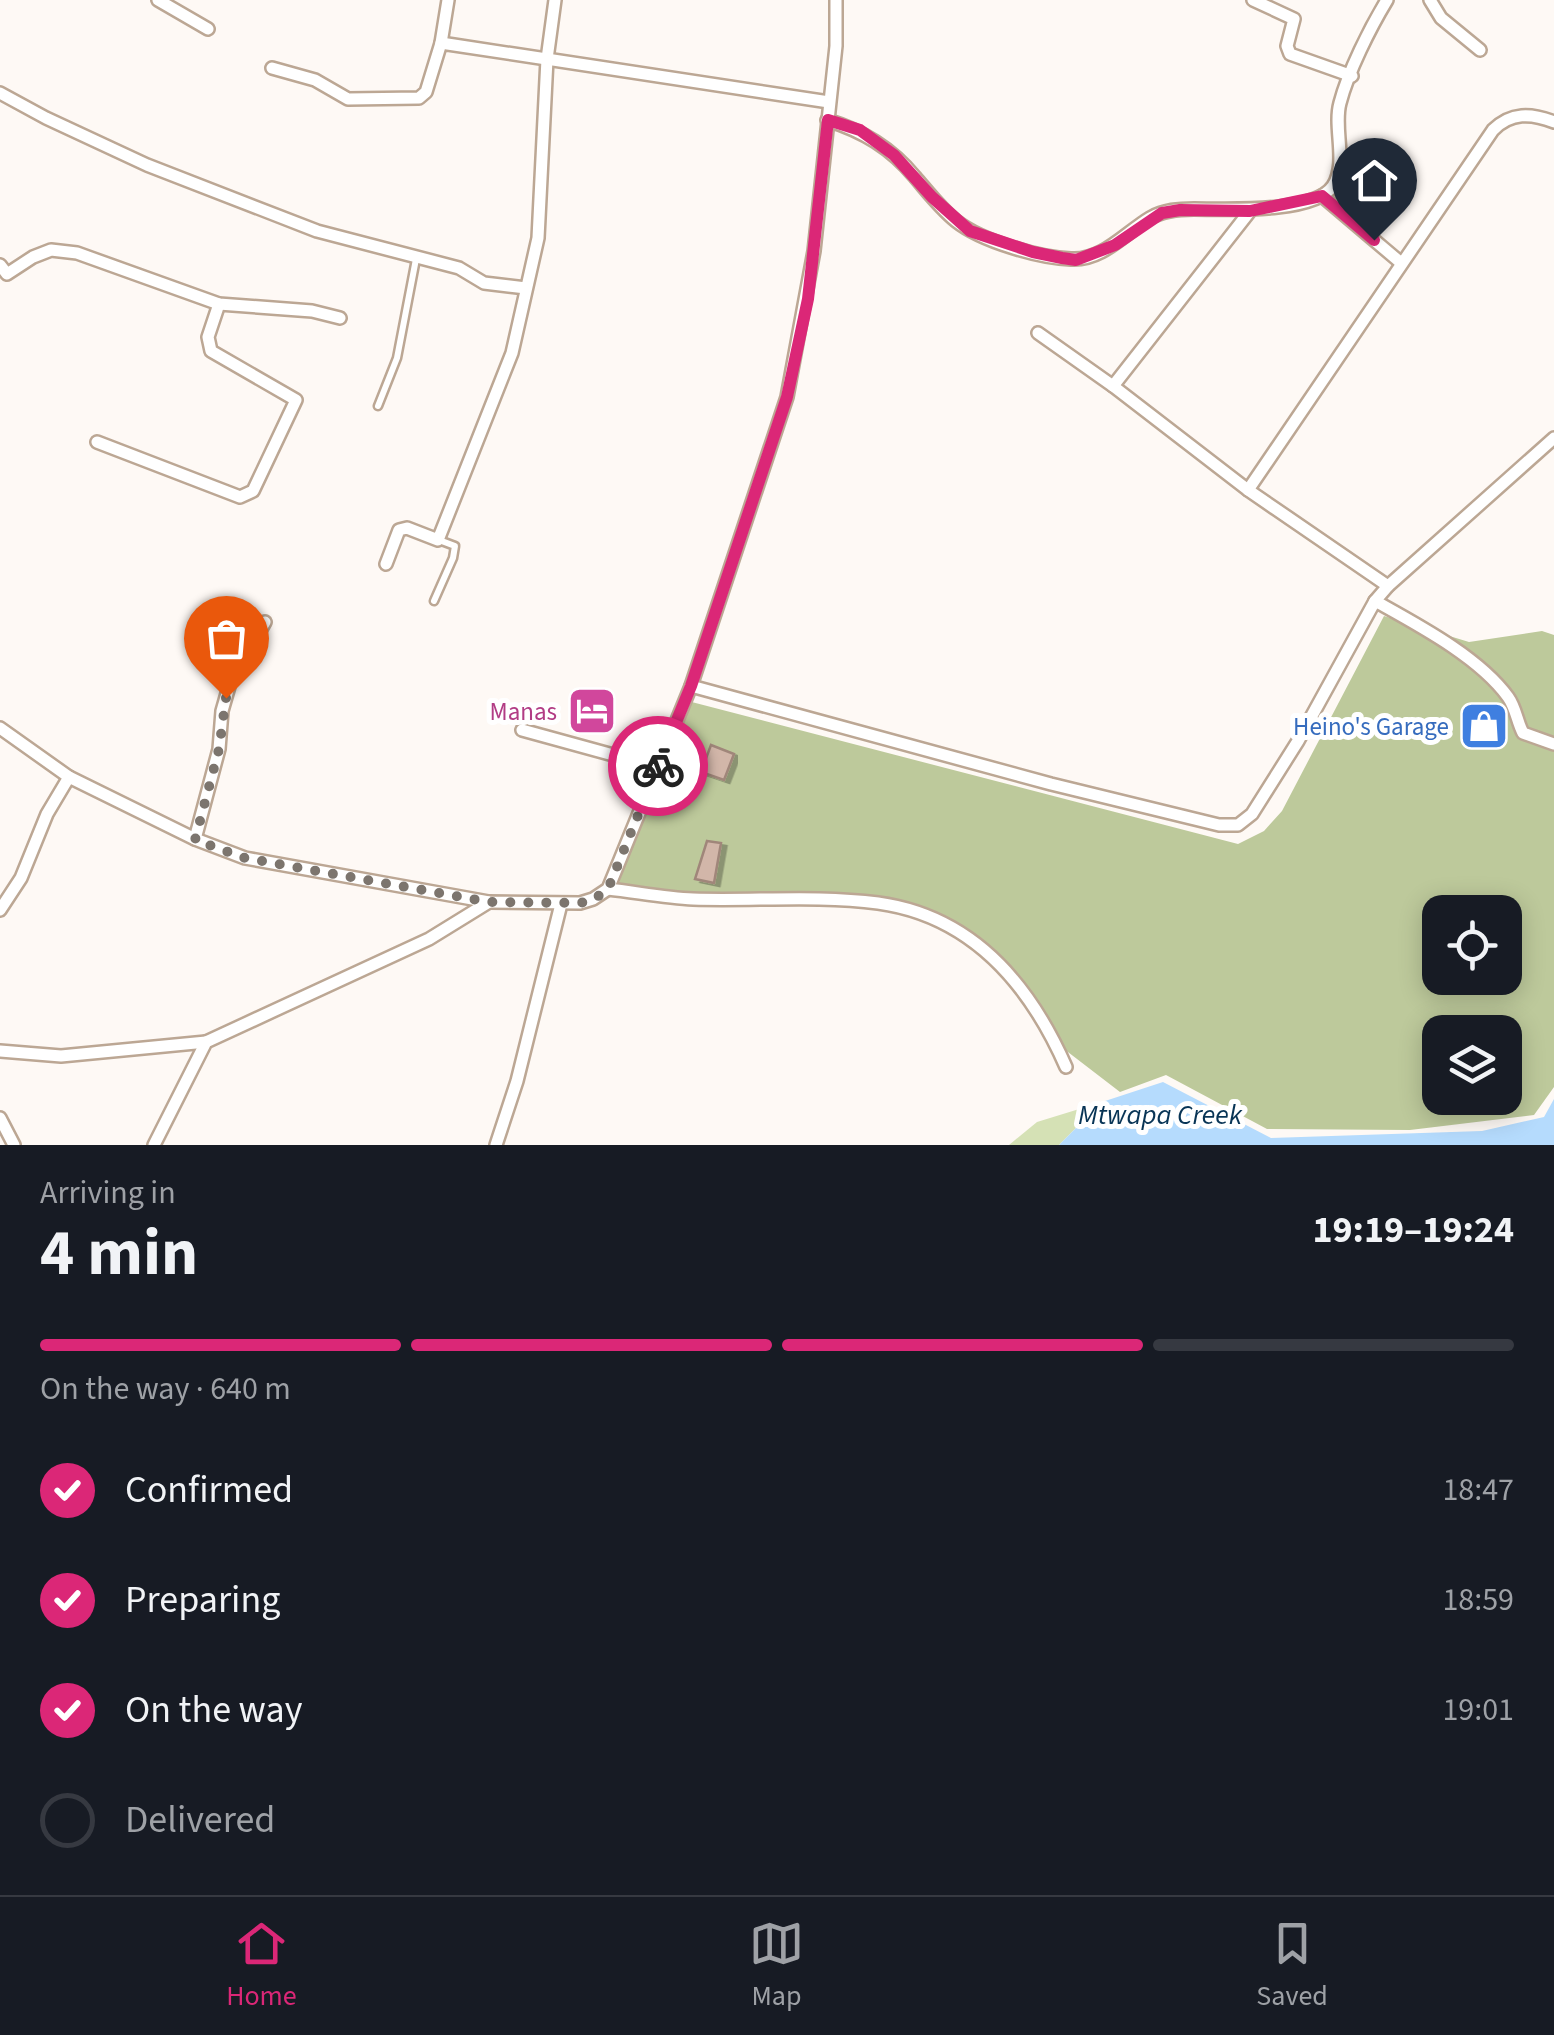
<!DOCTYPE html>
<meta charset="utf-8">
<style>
:root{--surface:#171b24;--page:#20242c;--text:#f1f3f6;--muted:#9ea1a6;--line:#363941;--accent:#db2777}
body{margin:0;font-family:"Source Sans 3",sans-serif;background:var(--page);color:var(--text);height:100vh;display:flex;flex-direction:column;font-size:38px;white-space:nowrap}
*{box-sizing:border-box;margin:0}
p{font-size:32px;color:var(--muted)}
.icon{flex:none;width:55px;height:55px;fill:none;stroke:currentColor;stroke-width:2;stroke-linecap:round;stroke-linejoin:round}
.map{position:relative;height:1145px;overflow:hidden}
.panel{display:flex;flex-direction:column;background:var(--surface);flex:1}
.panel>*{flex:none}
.buttons{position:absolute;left:1422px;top:895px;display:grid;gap:20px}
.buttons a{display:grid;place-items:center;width:100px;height:100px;border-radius:20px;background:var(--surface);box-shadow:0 5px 25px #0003;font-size:50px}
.pin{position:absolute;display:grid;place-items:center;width:85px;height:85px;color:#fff;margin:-102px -42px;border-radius:50% 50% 50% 0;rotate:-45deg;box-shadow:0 0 10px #0007}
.pin .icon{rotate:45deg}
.courier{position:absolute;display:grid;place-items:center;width:100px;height:100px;margin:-50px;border:8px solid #db2777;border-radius:50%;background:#fff;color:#222;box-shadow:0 2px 12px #0007}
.summary em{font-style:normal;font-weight:700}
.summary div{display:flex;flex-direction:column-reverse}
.summary{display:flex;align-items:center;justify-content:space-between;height:170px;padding:0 40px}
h1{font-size:65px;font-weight:700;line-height:75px}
.bar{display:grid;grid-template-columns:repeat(4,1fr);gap:15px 10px;align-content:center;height:120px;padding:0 40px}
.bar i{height:12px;border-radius:8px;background:var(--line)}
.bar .active{background:var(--accent)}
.bar p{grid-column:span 4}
ol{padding:0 40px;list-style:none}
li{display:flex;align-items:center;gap:30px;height:110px}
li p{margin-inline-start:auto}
li .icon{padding:10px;border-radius:50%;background:var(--accent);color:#fff;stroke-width:4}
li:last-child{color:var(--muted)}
li i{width:55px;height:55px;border:5px solid var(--line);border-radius:50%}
.tab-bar{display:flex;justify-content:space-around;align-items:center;height:140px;border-top:2px solid var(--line);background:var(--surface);font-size:28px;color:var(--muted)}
.tab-bar a{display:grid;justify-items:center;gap:5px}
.tab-bar .active{color:var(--accent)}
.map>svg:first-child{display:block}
.green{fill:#d5e1b5}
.forest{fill:#bdc99b;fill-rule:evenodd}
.water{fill:#b5dbfd}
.building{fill:#d2b6a9;stroke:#a0867a;stroke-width:2.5;filter:url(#shadow)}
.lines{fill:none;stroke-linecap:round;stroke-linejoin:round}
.service-casing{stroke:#bca794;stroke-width:11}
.minor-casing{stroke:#bca794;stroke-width:16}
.service{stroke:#fff;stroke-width:6}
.minor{stroke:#fff;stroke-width:11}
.done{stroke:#7c756e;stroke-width:10;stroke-dasharray:0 18}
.route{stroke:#db2777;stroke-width:12}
.labels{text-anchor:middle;stroke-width:10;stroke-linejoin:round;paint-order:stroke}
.hotel-label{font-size:25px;fill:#b23c85;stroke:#fff;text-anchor:end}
.shop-label{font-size:25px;fill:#366cbe;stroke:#fff;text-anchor:end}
.water-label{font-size:28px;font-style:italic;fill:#083455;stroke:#fff}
</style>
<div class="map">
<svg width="1554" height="1145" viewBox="0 0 1554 1145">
<defs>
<filter id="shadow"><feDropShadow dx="5.5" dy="3" stdDeviation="0" flood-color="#0004"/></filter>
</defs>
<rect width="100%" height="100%" fill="#fef9f5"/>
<path class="green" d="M1102 1102 1059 1145H1009L1037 1122Z"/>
<path class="forest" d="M1384 616 1469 642 1542 631 1554 635V1087L1534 1115 1410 1130 1267 1129 1166 1075 1120 1092 1064 1049 1033 996 998 960 926 912 617 888 684 700 1238 844 1264 831 1282 811ZM1440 912H1505V978H1440ZM1440 1032H1505V1098H1440Z"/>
<path class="water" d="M1163 1082 1271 1138 1482 1131 1544 1117 1554 1099V1145H1059L1102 1102Z"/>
<g class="building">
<path d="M711 745 734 754 724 780 701 772Z"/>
<path d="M707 841 721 843 714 883 695 879Z"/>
</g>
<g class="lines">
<g class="service-casing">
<g id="service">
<path d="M378 406 397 358 416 259"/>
<path d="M434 601 453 558 455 546 439 540"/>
</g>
</g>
<g class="minor-casing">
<g id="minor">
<path d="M158 0 208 29"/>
<path d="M1253 0 1294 19 1287 46 1290 54 1352 76"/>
<path d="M1430 0 1441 18 1480 50"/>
<path d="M441 43 448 0"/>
<path d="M272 68 315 80 348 99 419 98 426 92 441 43 829 102"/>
<path d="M0 93 46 118 147 165 317 231 459 268 484 283 526 288"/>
<path d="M827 120C863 131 891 148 915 177 928 192 940 208 956 221 981 241 1039 258 1071 259 1102 261 1125 233 1150 218 1164 210 1179 209 1194 209 1225 209 1314 214 1333 186 1348 163 1333 128 1340 103 1348 72 1370 28 1387 0"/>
<path d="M1322 196 1400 262"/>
<path d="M0 265 7 274 33 257 51 250 77 253 219 304 312 311 340 318"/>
<path d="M1038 333 1113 386 1248 490 1388 586"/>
<path d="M1113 386 1250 211"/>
<path d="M97 442 240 497 253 491 296 400 211 351 208 337 219 304"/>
<path d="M1248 490 1493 130C1511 112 1531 113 1554 122"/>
<path d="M386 564 399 530 407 528 438 540 512 353 538 238 547 59 555 0"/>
<path d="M1375 601C1418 625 1479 657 1508 697 1516 708 1517 722 1523 733L1554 744"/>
<path d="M691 686 1051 784 1219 825H1238L1252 814 1298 741 1375 601 1388 586 1554 438"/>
<path d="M0 728 69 777 195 839 245 858 489 902 580 903 593 899 608 889 691 686 787 397 814 251 836 46V0"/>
<path d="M522 730 657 767"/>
<path d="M195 839 219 749 222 711 230 683 265 622"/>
<path d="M608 889C636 892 665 898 693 899 754 901 817 895 878 903 973 916 1030 985 1066 1067"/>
<path d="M0 910 21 878 47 814 69 777"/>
<path d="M0 1051 61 1056 206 1042"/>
<path d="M0 1118 14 1145"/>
<path d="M154 1145 206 1042 429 939 489 902"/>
<path d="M496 1145 517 1081 561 904"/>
</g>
</g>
<use href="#service" class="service"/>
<use href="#minor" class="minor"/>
</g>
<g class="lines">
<path class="done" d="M226 698 219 749 195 840 245 858 489 902 580 903 593 900 608 889 658 766"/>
<path class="route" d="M658 766 691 686 787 397 808 299 828 120 860 130 894 155 932 197 970 231 1033 252 1062 258 1076 260 1115 245 1162 213 1180 210 1250 211 1322 196 1374 240"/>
</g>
<defs>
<g id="hotel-square" transform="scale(2.5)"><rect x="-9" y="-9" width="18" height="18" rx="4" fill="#d1479c" stroke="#fff"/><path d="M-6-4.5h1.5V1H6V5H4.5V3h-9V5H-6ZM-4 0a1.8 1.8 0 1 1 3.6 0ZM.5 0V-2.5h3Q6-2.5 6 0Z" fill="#fff"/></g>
<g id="shop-square" transform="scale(2.5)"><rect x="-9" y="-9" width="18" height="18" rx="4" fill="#3f7fe0" stroke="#fff"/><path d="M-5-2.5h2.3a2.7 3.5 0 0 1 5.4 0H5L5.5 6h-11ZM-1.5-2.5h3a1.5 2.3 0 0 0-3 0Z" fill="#fff"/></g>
</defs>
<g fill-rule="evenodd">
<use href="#hotel-square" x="592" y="711"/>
<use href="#shop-square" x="1484" y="726"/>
</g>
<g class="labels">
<g class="hotel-label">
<text x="557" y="720">Manas</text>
</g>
<g class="shop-label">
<text x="1449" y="735">Heino's Garage</text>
</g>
<g class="water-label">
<text x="1160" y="1124">Mtwapa Creek</text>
</g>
</g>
</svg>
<div class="buttons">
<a><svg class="icon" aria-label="locate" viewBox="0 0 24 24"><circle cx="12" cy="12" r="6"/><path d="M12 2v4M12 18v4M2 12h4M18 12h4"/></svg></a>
<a><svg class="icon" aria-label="layers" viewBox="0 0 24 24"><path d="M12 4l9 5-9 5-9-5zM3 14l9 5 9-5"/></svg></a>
</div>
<div class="pin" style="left:226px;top:698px;background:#ea580c"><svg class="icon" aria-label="bag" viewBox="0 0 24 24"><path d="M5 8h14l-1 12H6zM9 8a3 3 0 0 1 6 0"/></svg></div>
<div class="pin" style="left:1374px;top:240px;background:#1f2937"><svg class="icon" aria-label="home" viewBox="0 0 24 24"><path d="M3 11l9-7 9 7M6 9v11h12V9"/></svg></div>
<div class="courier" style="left:658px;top:766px"><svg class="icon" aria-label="bike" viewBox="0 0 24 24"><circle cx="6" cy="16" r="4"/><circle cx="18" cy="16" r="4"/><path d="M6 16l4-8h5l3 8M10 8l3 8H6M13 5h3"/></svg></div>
</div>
<section class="panel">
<div class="summary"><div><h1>4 min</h1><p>Arriving in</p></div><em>19:19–19:24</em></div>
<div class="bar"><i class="active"></i><i class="active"></i><i class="active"></i><i></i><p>On the way · 640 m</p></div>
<ol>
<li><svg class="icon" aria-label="check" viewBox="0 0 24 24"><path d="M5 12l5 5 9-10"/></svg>Confirmed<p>18:47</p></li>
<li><svg class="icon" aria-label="check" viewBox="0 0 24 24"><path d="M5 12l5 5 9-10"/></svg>Preparing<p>18:59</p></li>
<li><svg class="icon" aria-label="check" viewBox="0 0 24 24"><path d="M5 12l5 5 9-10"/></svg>On the way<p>19:01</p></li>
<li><i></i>Delivered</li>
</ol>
</section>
<nav class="tab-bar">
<a class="active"><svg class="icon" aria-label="home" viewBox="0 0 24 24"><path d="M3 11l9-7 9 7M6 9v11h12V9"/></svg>Home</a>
<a><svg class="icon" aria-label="map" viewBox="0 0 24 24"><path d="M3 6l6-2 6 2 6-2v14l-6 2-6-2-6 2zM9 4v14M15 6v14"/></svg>Map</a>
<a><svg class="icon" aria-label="saved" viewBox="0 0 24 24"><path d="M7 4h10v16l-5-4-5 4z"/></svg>Saved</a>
</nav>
